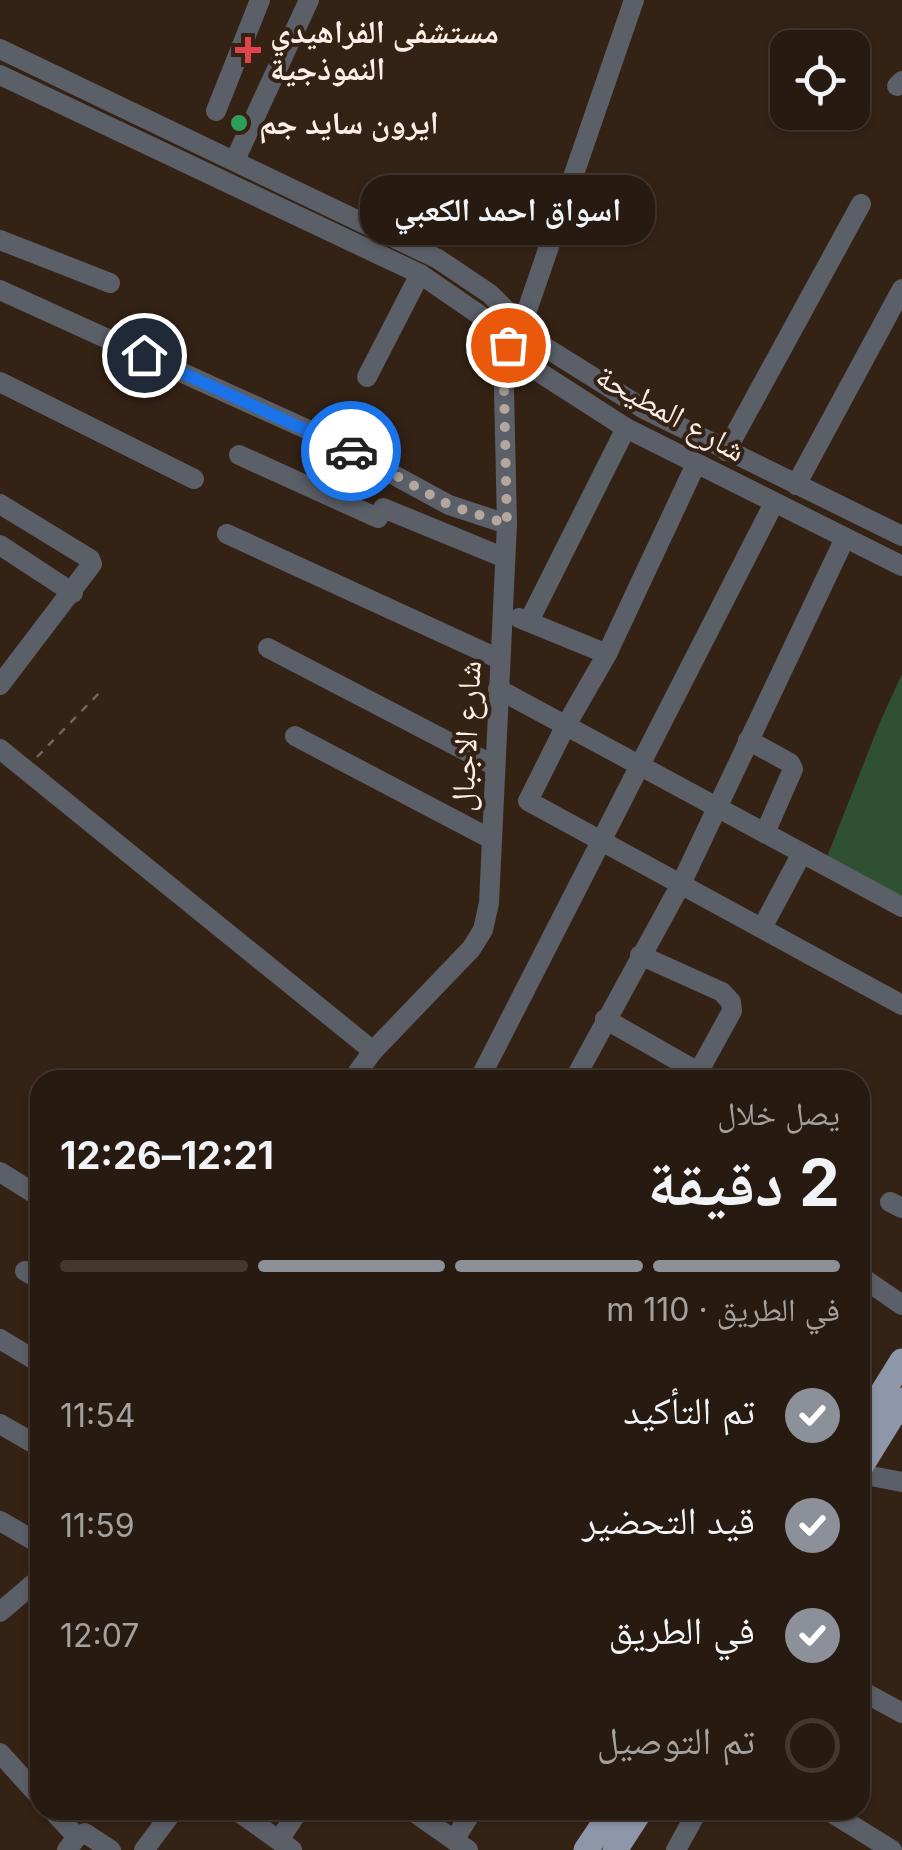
<!DOCTYPE html>
<html lang="ar">
<meta charset="utf-8">
<style>
:root{--surface:#271a10;--page:#33271e;--text:#f1f3f6;--muted:#a4a19f;--line:#433830;--accent:#8c9099}
body{margin:0;font-family:Inter,"Noto Naskh Arabic",sans-serif;background:var(--page);color:var(--text);direction:rtl;height:100vh;display:flex;flex-direction:column;font-size:38px;white-space:nowrap}
*{box-sizing:border-box;margin:0}
p{font-size:32px;color:var(--muted)}
.icon{flex:none;width:55px;height:55px;fill:none;stroke:currentColor;stroke-width:2;stroke-linecap:round;stroke-linejoin:round}
.map{position:relative;flex:1;overflow:hidden;direction:ltr}
.panel{position:absolute;left:30px;top:1070px;width:840px;height:750px;display:flex;flex-direction:column;background:var(--surface);border-radius:30px;box-shadow:0 2px 8px #0004,0 0 0 2px var(--line);direction:rtl}
.panel>*{flex:none}
.controls{position:absolute;left:770px;top:30px;display:grid;gap:20px}
.controls a{display:grid;place-items:center;width:100px;height:100px;border-radius:20px;background:var(--surface);box-shadow:0 2px 8px #0004,0 0 0 2px var(--line);font-size:50px}
.pin{position:absolute;display:grid;place-items:center;width:85px;height:85px;color:#fff;margin:-42px;border:5px solid #fff;border-radius:50%;box-shadow:0 2px 10px #0007}
.courier{position:absolute;display:grid;place-items:center;width:100px;height:100px;margin:-50px;border:8px solid #1a73e8;border-radius:50%;background:#fff;color:#222;box-shadow:0 2px 12px #0007}
.bubble{position:absolute;height:70px;border-radius:30px;background:var(--surface);box-shadow:0 2px 8px #0004,0 0 0 2px var(--line);font-size:32px;font-weight:700;line-height:70px;text-align:center;direction:rtl}
.overview em{font-style:normal;font-weight:700}
.overview div{display:flex;flex-direction:column-reverse}
.overview{display:flex;align-items:center;justify-content:space-between;height:170px;padding:0 30px}
h1{font-size:65px;font-weight:700;line-height:75px}
.bar{display:grid;grid-template-columns:repeat(4,1fr);gap:15px 10px;align-content:center;height:120px;padding:0 30px}
.bar i{height:12px;border-radius:8px;background:var(--line)}
.bar .selected{background:var(--accent)}
.bar p{grid-column:span 4}
ol{padding:0 30px;list-style:none}
li{display:flex;align-items:center;gap:30px;height:110px}
li p{margin-inline-start:auto}
li .icon{padding:10px;border-radius:50%;background:var(--accent);color:#fff;stroke-width:4}
li:last-child{color:var(--muted)}
li i{width:55px;height:55px;border:5px solid var(--line);border-radius:50%}
.map>svg:first-child{display:block}
.green{fill:#305032}
.lines{fill:none;stroke-linecap:round;stroke-linejoin:round}
.path{stroke:#756459;stroke-width:2.5;stroke-dasharray:8 8;stroke-linecap:butt}
.minor{stroke:#5b5f68;stroke-width:20}
.major{stroke:#8e96aa;stroke-width:25}
.done{stroke:#b5a79d;stroke-width:10;stroke-dasharray:0 18}
.route{stroke:#1a73e8;stroke-width:12}
.health-dot{fill:#e0444e;stroke:#342215;stroke-width:4}
.leisure-dot{fill:#2e9e5b;stroke:#342215;stroke-width:4}
.labels{text-anchor:middle;stroke-width:8;stroke-linejoin:round;paint-order:stroke}
.poi-label{font-size:32px;font-weight:bold;fill:#fbeee6;stroke:#342215;text-anchor:start}
.street-label{font-size:32px;fill:#fbeee6;stroke:#342215}
</style>
<div class="map">
<svg width="902" height="1850" viewBox="0 0 902 1850">
<rect width="100%" height="100%" fill="#342215"/>
<path class="green" d="M902 674V898L827 857 880 722Z"/>
<g class="lines">
<path class="path" d="M37 757 100 692"/>
<g class="minor">
<path d="M0 49 438 259 490 294 540 344 644 409 902 536"/>
<path d="M0 75 420 274 487 320 525 363 626 428 902 566"/>
<path d="M897 86 902 81"/>
<path d="M216 111 260 0"/>
<path d="M235 160 309 0"/>
<path d="M0 240 110 283"/>
<path d="M0 290 324 437 449 505 507 524"/>
<path d="M522 325 634 0"/>
<path d="M367 377 420 274"/>
<path d="M0 382 194 479"/>
<path d="M726 451 861 204"/>
<path d="M239 455 378 518 383 508 505 558"/>
<path d="M696 464 607 654 565 727 528 801 902 1005"/>
<path d="M796 485 902 289"/>
<path d="M0 504 90 559 92 564 0 685"/>
<path d="M227 534 499 659"/>
<path d="M0 545 73 593"/>
<path d="M519 618 607 654"/>
<path d="M529 621 626 428"/>
<path d="M268 648 495 766"/>
<path d="M498 689 902 907"/>
<path d="M295 736 491 839"/>
<path d="M748 740 790 763 793 769 765 833"/>
<path d="M0 749 373 1051"/>
<path d="M762 928 802 853"/>
<path d="M640 955 722 992 731 1002 732 1011 694 1080"/>
<path d="M605 1019 698 1072"/>
<path d="M352 1080 373 1051 471 949 483 930 489 903 507 524 504 389 508 345"/>
<path d="M479 1080 774 503"/>
<path d="M574 1080 681 884 845 538"/>
<path d="M0 1172 40 1197"/>
<path d="M890 1202 902 1208"/>
<path d="M25 1271 40 1280"/>
<path d="M860 1276 902 1305"/>
<path d="M0 1339 40 1363"/>
<path d="M0 1424 40 1447"/>
<path d="M860 1474 902 1482"/>
<path d="M0 1521 40 1544"/>
<path d="M0 1612 40 1578"/>
<path d="M860 1690 902 1713"/>
<path d="M0 1753 40 1797"/>
<path d="M52 1810 77 1837"/>
<path d="M236 1810 292 1850"/>
<path d="M411 1810 468 1850"/>
<path d="M827 1810 892 1850"/>
<path d="M279 1840 299 1810"/>
<path d="M454 1840 473 1810"/>
<path d="M67 1850 77 1837 85 1833 111 1850"/>
<path d="M144 1850 174 1810"/>
<path d="M676 1850 698 1810"/>
</g>
<g class="major">
<path d="M860 1428 902 1361"/>
<path d="M860 1468 902 1400"/>
<path d="M586 1850 613 1810"/>
<path d="M615 1850 641 1810"/>
</g>
</g>
<g class="lines">
<path class="done" d="M351 451 449 505 507 524 504 389 508 345"/>
<path class="route" d="M144 355 351 451"/>
</g>
<path class="health-dot" d="M243 35h10v10h10v10h-10v10h-10v-10h-10v-10h10z"/>
<circle class="leisure-dot" cx="239" cy="123" r="10"/>
<g class="labels">
<g class="poi-label">
<text x="270" y="43">مستشفى الفراهيدي<tspan x="270" dy="37">النموذجية</tspan></text>
<text x="259" y="134">ايرون سايد جم</text>
</g>
<g class="street-label">
<text transform="translate(671 413) rotate(29)" y="11">شارع المطيحة</text>
<text transform="translate(466 736) rotate(-87)" y="11">شارع الاجبال</text>
</g>
</g>
</svg>
<div class="controls">
<a><svg class="icon" aria-label="locate" viewBox="0 0 24 24"><circle cx="12" cy="12" r="6"/><path d="M12 2v4M12 18v4M2 12h4M18 12h4"/></svg></a>
</div>
<div class="pin" style="left:508px;top:345px;background:#ea580c"><svg class="icon" aria-label="bag" viewBox="0 0 24 24"><path d="M5 8h14l-1 12H6zM9 8a3 3 0 0 1 6 0"/></svg></div>
<div class="pin" style="left:144px;top:355px;background:#1f2937"><svg class="icon" aria-label="home" viewBox="0 0 24 24"><path d="M3 11l9-7 9 7M6 9v11h12V9"/></svg></div>
<div class="courier" style="left:351px;top:451px"><svg class="icon" aria-label="car" viewBox="0 0 24 24"><path d="M5 17H2v-5l4-1 3-4h7l3 4 3 1v5h-3M9 17h6M6 11h13"/><circle cx="7" cy="17" r="2"/><circle cx="17" cy="17" r="2"/></svg></div>
<div class="bubble" style="left:360px;top:175px;width:295px">اسواق احمد الكعبي</div>
<section class="panel">
<div class="overview"><div><h1>2 دقيقة</h1><p>يصل خلال</p></div><em>12:21–12:26</em></div>
<div class="bar"><i class="selected"></i><i class="selected"></i><i class="selected"></i><i></i><p>في الطريق · 110 m</p></div>
<ol>
<li><svg class="icon" aria-label="check" viewBox="0 0 24 24"><path d="M5 12l5 5 9-10"/></svg>تم التأكيد<p>11:54</p></li>
<li><svg class="icon" aria-label="check" viewBox="0 0 24 24"><path d="M5 12l5 5 9-10"/></svg>قيد التحضير<p>11:59</p></li>
<li><svg class="icon" aria-label="check" viewBox="0 0 24 24"><path d="M5 12l5 5 9-10"/></svg>في الطريق<p>12:07</p></li>
<li><i></i>تم التوصيل</li>
</ol>
</section>
</div>
